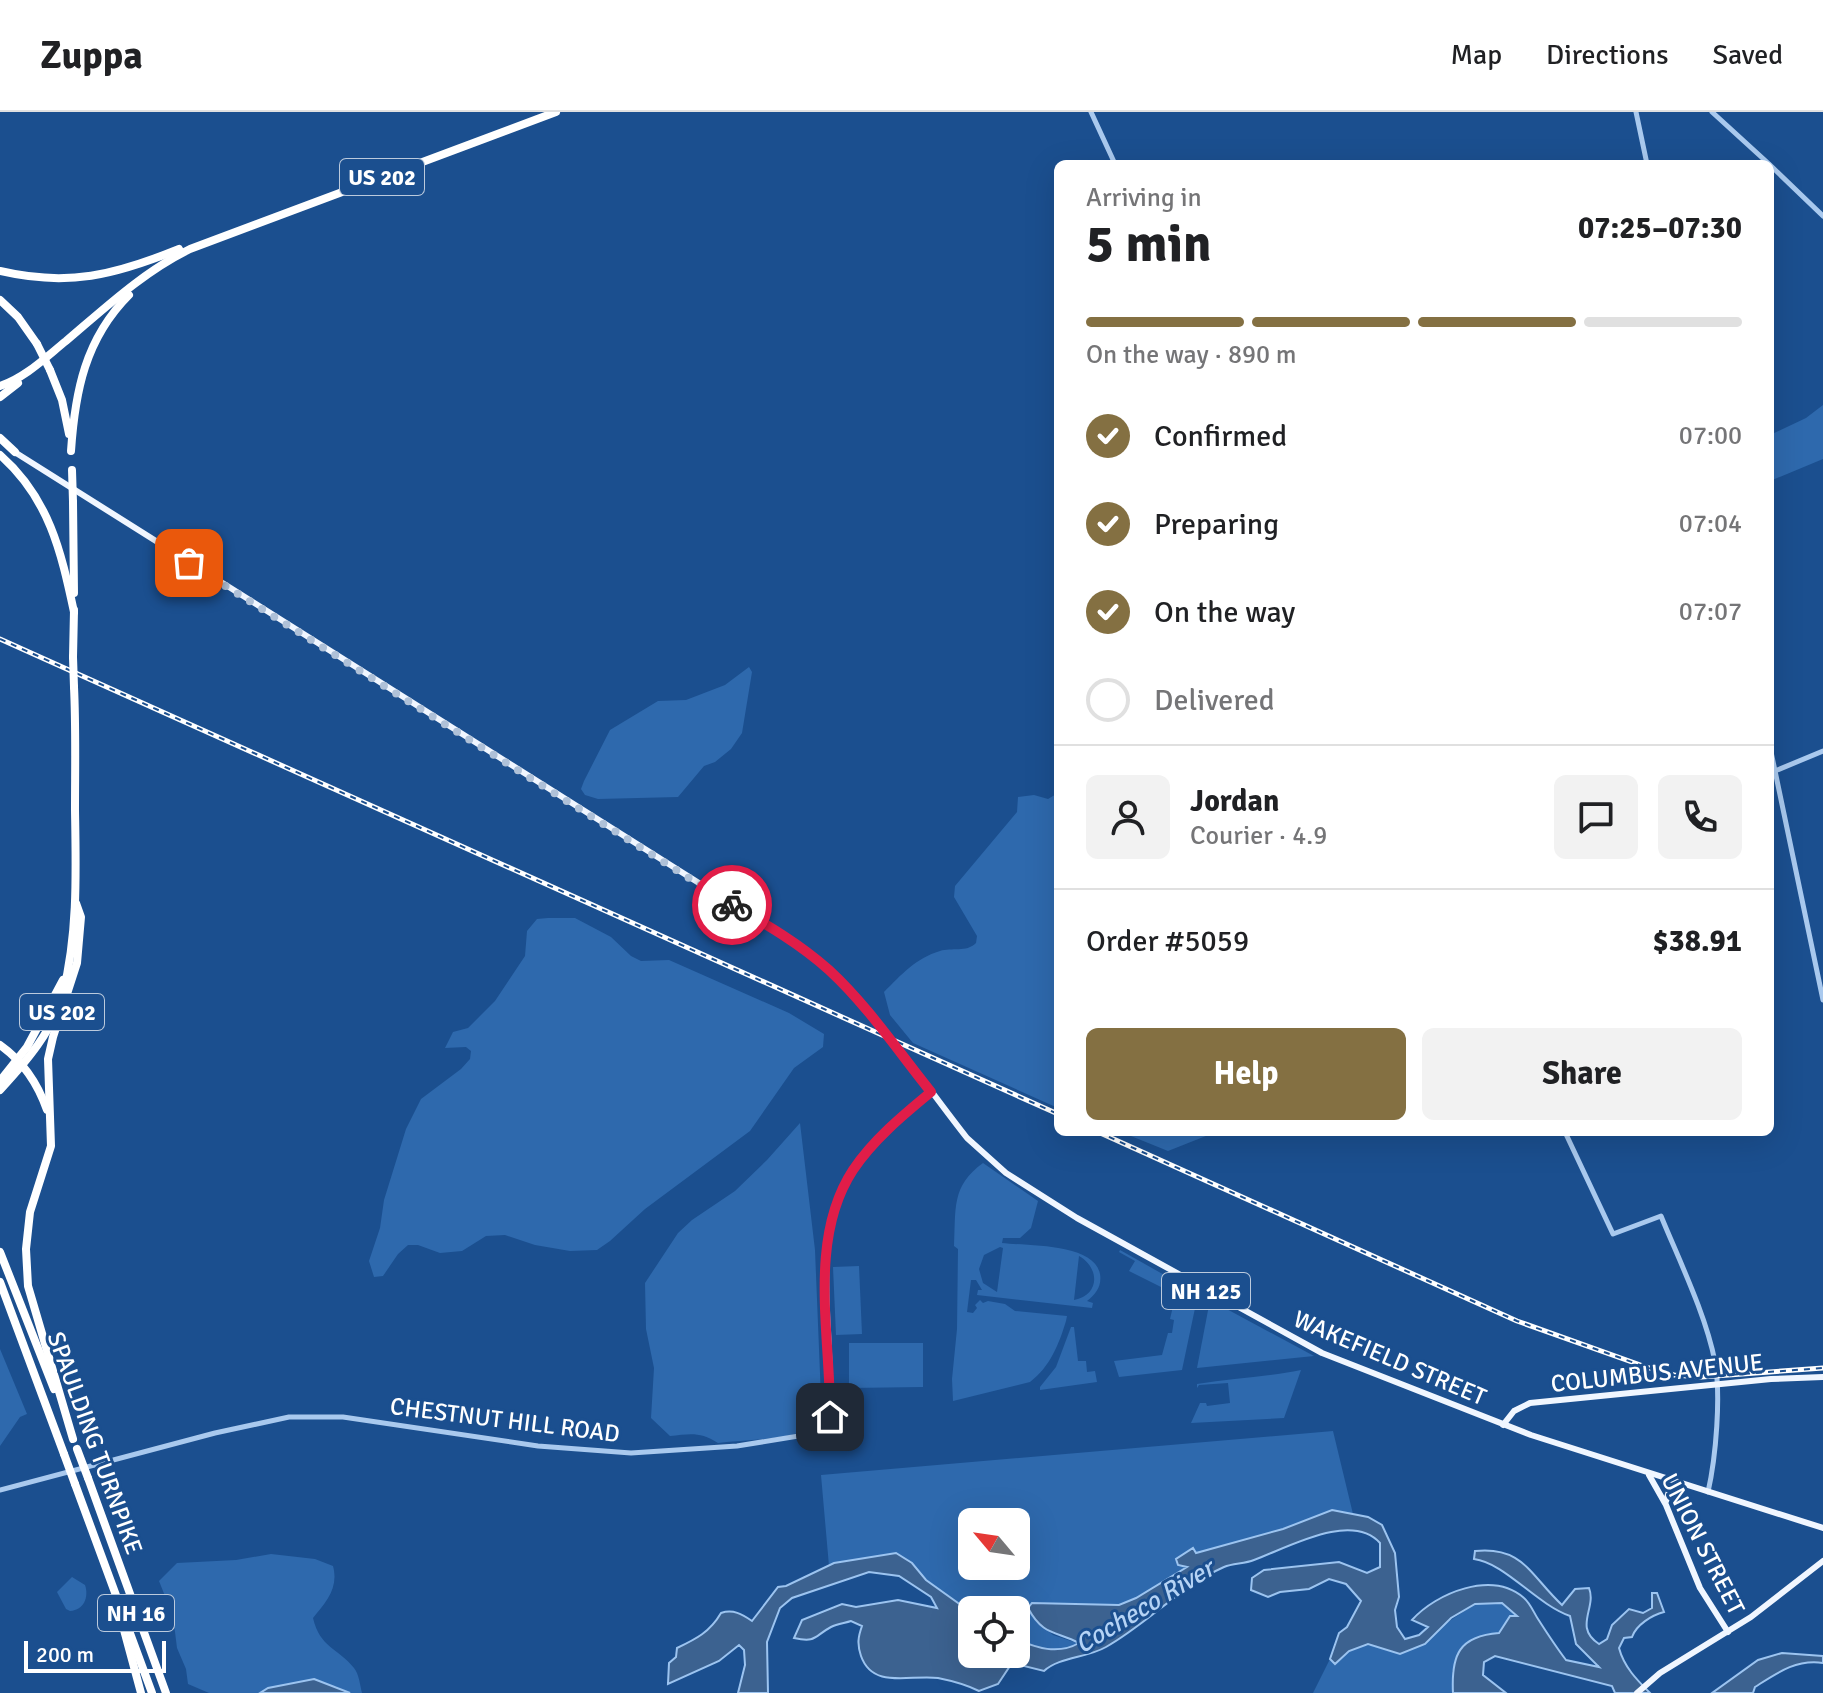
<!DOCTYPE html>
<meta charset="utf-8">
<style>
:root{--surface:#fff;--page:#f2f2f2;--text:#202124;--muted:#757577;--line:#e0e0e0;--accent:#847042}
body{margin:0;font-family:Signika,sans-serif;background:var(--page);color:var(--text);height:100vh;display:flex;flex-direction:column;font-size:30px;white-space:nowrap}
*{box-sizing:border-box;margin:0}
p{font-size:26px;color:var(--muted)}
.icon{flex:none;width:44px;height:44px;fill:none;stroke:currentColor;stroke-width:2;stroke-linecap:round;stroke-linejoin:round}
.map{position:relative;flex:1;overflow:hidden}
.sheet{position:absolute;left:1054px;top:48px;width:720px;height:976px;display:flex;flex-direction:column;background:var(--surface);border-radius:12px;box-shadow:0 8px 32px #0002}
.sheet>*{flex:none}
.needle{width:52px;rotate:299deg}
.fabs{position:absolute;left:958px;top:1396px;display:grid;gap:16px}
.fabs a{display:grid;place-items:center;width:72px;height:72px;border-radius:12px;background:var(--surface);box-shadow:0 8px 32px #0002;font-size:40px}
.scale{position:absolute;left:24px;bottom:20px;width:142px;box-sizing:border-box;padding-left:8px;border:4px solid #fff;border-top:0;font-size:22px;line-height:28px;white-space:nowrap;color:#fff;-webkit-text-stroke:6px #1b4f8f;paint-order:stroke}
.pin{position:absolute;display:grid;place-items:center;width:68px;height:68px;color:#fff;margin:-34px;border-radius:16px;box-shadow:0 4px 12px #0006}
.courier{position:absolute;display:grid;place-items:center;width:80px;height:80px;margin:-40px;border:6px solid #e11d48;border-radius:50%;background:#fff;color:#222;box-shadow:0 2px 10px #0007}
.head em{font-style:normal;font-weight:700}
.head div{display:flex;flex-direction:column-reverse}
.head{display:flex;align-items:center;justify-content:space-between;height:136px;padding:0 32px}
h1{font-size:52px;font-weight:700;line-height:60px}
.bar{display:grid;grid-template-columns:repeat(4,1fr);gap:12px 8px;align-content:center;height:96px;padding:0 32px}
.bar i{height:10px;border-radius:6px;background:var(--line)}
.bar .current{background:var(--accent)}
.bar p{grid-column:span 4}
.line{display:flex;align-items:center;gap:20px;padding:0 32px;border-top:2px solid var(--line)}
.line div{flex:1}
.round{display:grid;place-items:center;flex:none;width:84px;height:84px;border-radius:12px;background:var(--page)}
ol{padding:0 32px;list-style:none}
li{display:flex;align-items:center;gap:24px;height:88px}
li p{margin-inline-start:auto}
li .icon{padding:8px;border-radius:50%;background:var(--accent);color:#fff;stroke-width:4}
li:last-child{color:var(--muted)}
li i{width:44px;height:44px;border:4px solid var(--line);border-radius:50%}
.action{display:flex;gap:16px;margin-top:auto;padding:16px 32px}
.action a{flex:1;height:92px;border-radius:12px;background:var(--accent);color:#fff;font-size:32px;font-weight:700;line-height:92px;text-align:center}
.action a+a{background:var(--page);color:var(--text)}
header{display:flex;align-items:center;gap:48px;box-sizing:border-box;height:112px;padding:0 40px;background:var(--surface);border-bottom:2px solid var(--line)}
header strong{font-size:38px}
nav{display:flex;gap:44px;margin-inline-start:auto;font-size:28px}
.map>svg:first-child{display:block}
.green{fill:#2e69ad;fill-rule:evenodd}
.water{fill:#3c6290;stroke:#9cc4f0;stroke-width:2}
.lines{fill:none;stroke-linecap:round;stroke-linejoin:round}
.minor{stroke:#a9c9ee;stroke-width:5}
.major{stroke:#f0f6ff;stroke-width:6}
.highway{stroke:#fff;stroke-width:8}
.rail-casing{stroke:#fff;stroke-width:5}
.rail{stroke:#1b4f8f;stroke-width:2;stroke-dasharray:6;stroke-linecap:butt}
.highway-bridge{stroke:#fff;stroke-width:8}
.done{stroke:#afc1d8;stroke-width:8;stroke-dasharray:0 14.4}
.route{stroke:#e11d48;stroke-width:10}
.labels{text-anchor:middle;stroke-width:6;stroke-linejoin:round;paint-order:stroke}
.shield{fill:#1b4f8f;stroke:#bbcadd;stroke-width:2}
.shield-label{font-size:22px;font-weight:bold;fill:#fff}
.street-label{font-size:24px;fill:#fff;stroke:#1b4f8f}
.water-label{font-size:26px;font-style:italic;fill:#b5d3f5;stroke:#1b4f8f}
</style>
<header>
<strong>Zuppa</strong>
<nav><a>Map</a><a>Directions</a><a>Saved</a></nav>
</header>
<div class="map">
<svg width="1823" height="1581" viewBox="0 0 1823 1581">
<rect width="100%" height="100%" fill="#1b4f8f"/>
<g class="green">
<path d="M1823 293V347L1770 369V323L1806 306Z"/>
<path d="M749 555 752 560 742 621 731 637 715 650 704 654 678 685 598 687 585 683 581 677 584 669 610 618 658 589 686 588 725 573Z"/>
<path d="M1058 681V996L913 931 890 903 884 880C901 863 916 846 940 839 952 835 966 841 976 831L977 824 954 785 955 774 1017 700 1018 685 1034 683 1048 687Z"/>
<path d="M548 806H575L611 825 631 844 641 849 669 848 789 901 824 922 823 935 794 956 750 1019 645 1097 610 1129 597 1138 570 1139 535 1133 505 1123 486 1124 462 1139 440 1141 418 1133H408L398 1142 383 1164 374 1165 369 1149 380 1116 384 1088 406 1017 421 987 461 957 470 947 471 939 466 935 445 936 453 920 468 916 495 889 525 844 527 819 537 807Z"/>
<path d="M800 1011 815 1138 822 1311C793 1329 751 1327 718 1331 700 1319 689 1322 670 1324L651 1306 654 1256 646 1217 645 1171 678 1121 692 1108 735 1079 767 1048Z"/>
<path d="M1121 1020H1216L1168 1039Z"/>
<path d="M983 1051 1038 1089 1031 1116 1020 1126H1003L1002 1131C1027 1134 1094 1131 1100 1162 1102 1174 1096 1182 1087 1189L1093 1191 1092 1196 977 1183 978 1178H982L976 1168H971L967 1200 973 1201 977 1196 975 1193 980 1188 983 1191 988 1189 1005 1192 1015 1199 1067 1204 1066 1209C1059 1232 1050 1255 1030 1270L953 1289 952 1267 957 1217 958 1137 954 1134C956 1097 951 1074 983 1051ZM1000 1135 1003 1136 997 1180 983 1171 979 1157 984 1143ZM1079 1144C1100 1156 1100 1183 1074 1188Z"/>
<path d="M1120 1138 1198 1182 1182 1258 1119 1265 1114 1249 1162 1243 1168 1221H1172L1174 1208 1170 1207 1175 1186 1161 1175 1129 1159 1135 1149 1119 1140Z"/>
<path d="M859 1154 862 1222 836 1223 833 1155Z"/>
<path d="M1210 1188 1314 1244 1197 1256Z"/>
<path d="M1071 1215H1074L1078 1249H1086L1087 1260 1095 1259 1097 1270 1040 1278V1275L1056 1255Z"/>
<path d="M849 1231H923V1275L849 1276Z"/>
<path d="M0 1237 27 1302 20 1305 0 1334Z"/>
<path d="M1301 1258 1284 1306 1191 1311 1200 1291H1206L1207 1294 1230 1291 1228 1271 1199 1273 1197 1276V1272C1232 1266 1268 1265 1301 1258Z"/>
<path d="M1333 1319 1353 1402 1332 1398 1283 1417 1196 1441 1193 1436 1189 1454 1136 1486 1119 1493 1090 1494 1074 1491 1033 1505 1053 1523 1080 1532C1057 1541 1038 1537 1016 1527V1498H972V1501L926 1468 912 1452 896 1441 829 1454 821 1363ZM972 1410H1016V1454H972Z"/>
<path d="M271 1442 315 1447 333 1454C339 1476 326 1490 313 1506 320 1536 338 1536 354 1556 359 1562 360 1573 362 1581H350L335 1574 268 1576 260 1581H209L188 1572 186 1557 177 1536 173 1504 159 1469 177 1451 236 1448Z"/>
<path d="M72 1465 85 1473C89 1485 84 1498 70 1499L66 1497 57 1480Z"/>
<path d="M1502 1491 1518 1504 1504 1512 1499 1521 1452 1559 1453 1581H1313L1330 1547 1335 1551C1366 1525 1365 1533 1400 1542L1475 1492Z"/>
</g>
<g class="water">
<path d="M1332 1398 1368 1405 1382 1413 1395 1441 1399 1485 1395 1498 1397 1515 1405 1527 1419 1523 1428 1515 1412 1508C1436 1481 1492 1458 1524 1486 1530 1491 1534 1501 1538 1507 1547 1521 1556 1535 1566 1548L1599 1555 1576 1532 1570 1504C1536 1492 1505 1451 1474 1447L1475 1439C1523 1434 1530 1463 1562 1493L1575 1477 1589 1476C1597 1496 1573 1515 1599 1532L1607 1527 1612 1513 1629 1497 1643 1501 1652 1496V1481H1657L1664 1500C1652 1503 1636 1513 1632 1525L1624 1526 1619 1536C1624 1555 1637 1568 1650 1581H1615L1612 1574 1495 1544 1484 1550 1483 1563 1506 1581H1453C1451 1543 1459 1524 1499 1521L1510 1504H1517L1502 1491 1475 1492 1451 1506 1425 1532 1400 1542 1368 1532 1349 1539 1335 1552 1330 1547 1339 1521 1347 1515 1361 1489 1346 1472 1329 1467 1309 1477 1280 1480 1268 1485 1251 1478 1252 1466 1264 1458 1339 1450 1367 1461 1380 1455V1431C1351 1399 1287 1436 1254 1448 1244 1452 1233 1451 1224 1455 1181 1474 1147 1512 1106 1535 1087 1546 1059 1545 1044 1559L1012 1551 998 1572 979 1579C965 1572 953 1569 938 1566 911 1562 873 1578 861 1544 857 1532 858 1525 862 1514L851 1509C845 1511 837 1512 831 1515 814 1524 817 1531 794 1526L802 1508 842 1492 856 1495 898 1488 937 1496 931 1485 899 1464 869 1460 792 1486 780 1496 767 1530 768 1581H738L745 1553 744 1538 739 1533 719 1549 668 1572 669 1551 676 1545 677 1536C696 1527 710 1520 721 1501 733 1497 742 1502 752 1509L778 1475 786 1474 834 1451 896 1441 912 1451 926 1468 972 1501V1542H1016V1527C1036 1536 1058 1543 1079 1531 1056 1519 1043 1524 1028 1496L1032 1491 1119 1493 1136 1486 1187 1455 1178 1453 1176 1447 1193 1436 1196 1441 1283 1417Z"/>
<path d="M1782 1541 1823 1544V1551C1796 1547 1777 1561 1755 1575L1753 1581H1712L1758 1548Z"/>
<path d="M314 1567 350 1581H260L268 1576Z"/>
</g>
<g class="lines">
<g class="minor">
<path d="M1091 0 1115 52"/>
<path d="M1636 0 1647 52"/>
<path d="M1712 0 1769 52"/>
<path d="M1770 53 1823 104"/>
<path d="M1770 635 1823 888"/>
<path d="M1775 659 1823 639"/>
<path d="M1565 1020 1613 1122 1661 1104C1679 1148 1706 1203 1715 1250 1721 1284 1716 1345 1708 1380"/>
<path d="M0 1378 215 1321 289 1305H343L538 1334 631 1341 737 1334 829 1319C833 1289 830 1257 829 1227 821 1103 830 1060 931 980"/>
</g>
<g class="major">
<path d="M13 339 799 834C867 884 915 960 967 1026L1006 1061 1077 1106 1322 1241 1531 1323 1823 1416"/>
<path d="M1503 1313 1514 1299 1530 1291 1771 1267 1823 1265"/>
<path d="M1649 1363 1666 1393 1700 1476 1728 1520"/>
<path d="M1666 1389 1670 1376 1680 1373"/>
<path d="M1637 1581 1660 1561 1751 1505 1823 1449"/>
</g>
<g class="highway">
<path d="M0 159C68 175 115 163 179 137"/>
<path d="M0 188 18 205 37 232"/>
<path d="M50 258 62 288 69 322"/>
<path d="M0 274C25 266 46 245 66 229 105 196 143 160 190 137L556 0"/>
<path d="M0 285 18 271"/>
<path d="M0 326 15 340"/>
<path d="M71 339C75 280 85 227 129 183"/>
<path d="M0 343C49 386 61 439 74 500"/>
<path d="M73 390 74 481"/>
<path d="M73 545 74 498"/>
<path d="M0 933C24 950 38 972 47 998"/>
<path d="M0 969 27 935 63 868"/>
<path d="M0 978C25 951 54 918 63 881 78 821 76 760 75 698 75 657 76 616 74 575"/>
<path d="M0 1140 54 1277"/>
<path d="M0 1170 64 1342"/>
<path d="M73 1327 28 1174 26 1137 30 1100 51 1034 48 947 53 925 77 851 81 805 76 791"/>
<path d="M88 1366 166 1581"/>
<path d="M75 1372 152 1581"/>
<path d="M124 1518 141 1581"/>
</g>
<g class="rail-casing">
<g id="rail">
<path d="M0 527 1058 1002"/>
<path d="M1098 1020 1517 1209 1646 1255 1674 1263 1701 1265 1823 1256"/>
</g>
</g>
<use href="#rail" class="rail"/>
<g class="highway-bridge">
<path d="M37 232 50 258"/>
<path d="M72 358 73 390"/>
<path d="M73 545 74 575"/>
<path d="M77 1337 88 1366"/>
<path d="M64 1342 75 1372"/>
</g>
</g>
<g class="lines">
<path class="done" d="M189 451 732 793"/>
<path class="route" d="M732 793C766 812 800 832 829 858 868 894 898 939 931 980 903 1003 873 1028 853 1058 807 1128 831 1225 830 1305"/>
</g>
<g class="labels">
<g class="shield">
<rect x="340" y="47" width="84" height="36" rx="6"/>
<rect x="20" y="882" width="84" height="36" rx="6"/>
<rect x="1162" y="1161" width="88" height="36" rx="6"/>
<rect x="98" y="1483" width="76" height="36" rx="6"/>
</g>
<g class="shield-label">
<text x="382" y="73">US 202</text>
<text x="62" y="908">US 202</text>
<text x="1206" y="1187">NH 125</text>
<text x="136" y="1509">NH 16</text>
</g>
<g class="street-label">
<text transform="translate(1390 1246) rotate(23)" y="8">WAKEFIELD STREET</text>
<text transform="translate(1657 1261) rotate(-6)" y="8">COLUMBUS AVENUE</text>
<text transform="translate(505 1308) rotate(7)" y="8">CHESTNUT HILL ROAD</text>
<text transform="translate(95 1331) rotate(70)" y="8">SPAULDING TURNPIKE</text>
<text transform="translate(1703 1432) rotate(63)" y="8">UNION STREET</text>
</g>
<g class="water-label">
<text transform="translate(1144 1494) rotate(-31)" y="9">Cocheco River</text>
</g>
</g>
</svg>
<div class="fabs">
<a><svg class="needle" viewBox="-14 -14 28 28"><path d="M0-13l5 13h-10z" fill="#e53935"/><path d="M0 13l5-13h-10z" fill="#757577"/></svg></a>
<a><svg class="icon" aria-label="locate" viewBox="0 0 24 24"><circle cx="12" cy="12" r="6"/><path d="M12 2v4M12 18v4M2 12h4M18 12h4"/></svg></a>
</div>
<div class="scale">200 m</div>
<div class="pin" style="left:189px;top:451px;background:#ea580c"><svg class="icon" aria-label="bag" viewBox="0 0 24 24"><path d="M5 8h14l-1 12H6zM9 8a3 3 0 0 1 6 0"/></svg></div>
<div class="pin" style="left:830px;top:1305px;background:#1f2937"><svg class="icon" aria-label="home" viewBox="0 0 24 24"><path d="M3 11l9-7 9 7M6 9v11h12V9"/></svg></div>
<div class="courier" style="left:732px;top:793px"><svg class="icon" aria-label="bike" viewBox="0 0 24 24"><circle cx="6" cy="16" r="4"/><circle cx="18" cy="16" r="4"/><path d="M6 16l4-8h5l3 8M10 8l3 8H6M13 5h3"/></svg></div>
<section class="sheet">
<div class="head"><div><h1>5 min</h1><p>Arriving in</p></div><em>07:25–07:30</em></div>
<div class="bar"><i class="current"></i><i class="current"></i><i class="current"></i><i></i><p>On the way · 890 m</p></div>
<ol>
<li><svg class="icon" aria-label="check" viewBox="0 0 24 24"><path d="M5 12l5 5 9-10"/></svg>Confirmed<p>07:00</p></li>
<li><svg class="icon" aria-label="check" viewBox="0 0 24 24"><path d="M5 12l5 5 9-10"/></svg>Preparing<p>07:04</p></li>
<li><svg class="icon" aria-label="check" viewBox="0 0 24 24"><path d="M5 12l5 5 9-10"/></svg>On the way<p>07:07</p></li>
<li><i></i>Delivered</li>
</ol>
<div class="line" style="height:144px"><a class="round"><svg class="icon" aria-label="person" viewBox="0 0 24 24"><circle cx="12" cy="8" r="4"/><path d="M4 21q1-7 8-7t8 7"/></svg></a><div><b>Jordan</b><p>Courier · 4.9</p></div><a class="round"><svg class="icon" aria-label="chat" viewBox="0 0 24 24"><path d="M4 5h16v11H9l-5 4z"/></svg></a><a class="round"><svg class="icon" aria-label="phone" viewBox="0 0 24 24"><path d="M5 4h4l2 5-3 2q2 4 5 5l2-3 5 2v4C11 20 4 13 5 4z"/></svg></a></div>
<div class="line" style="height:104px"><div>Order #5059</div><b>$38.91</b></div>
<div class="action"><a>Help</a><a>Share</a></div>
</section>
</div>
